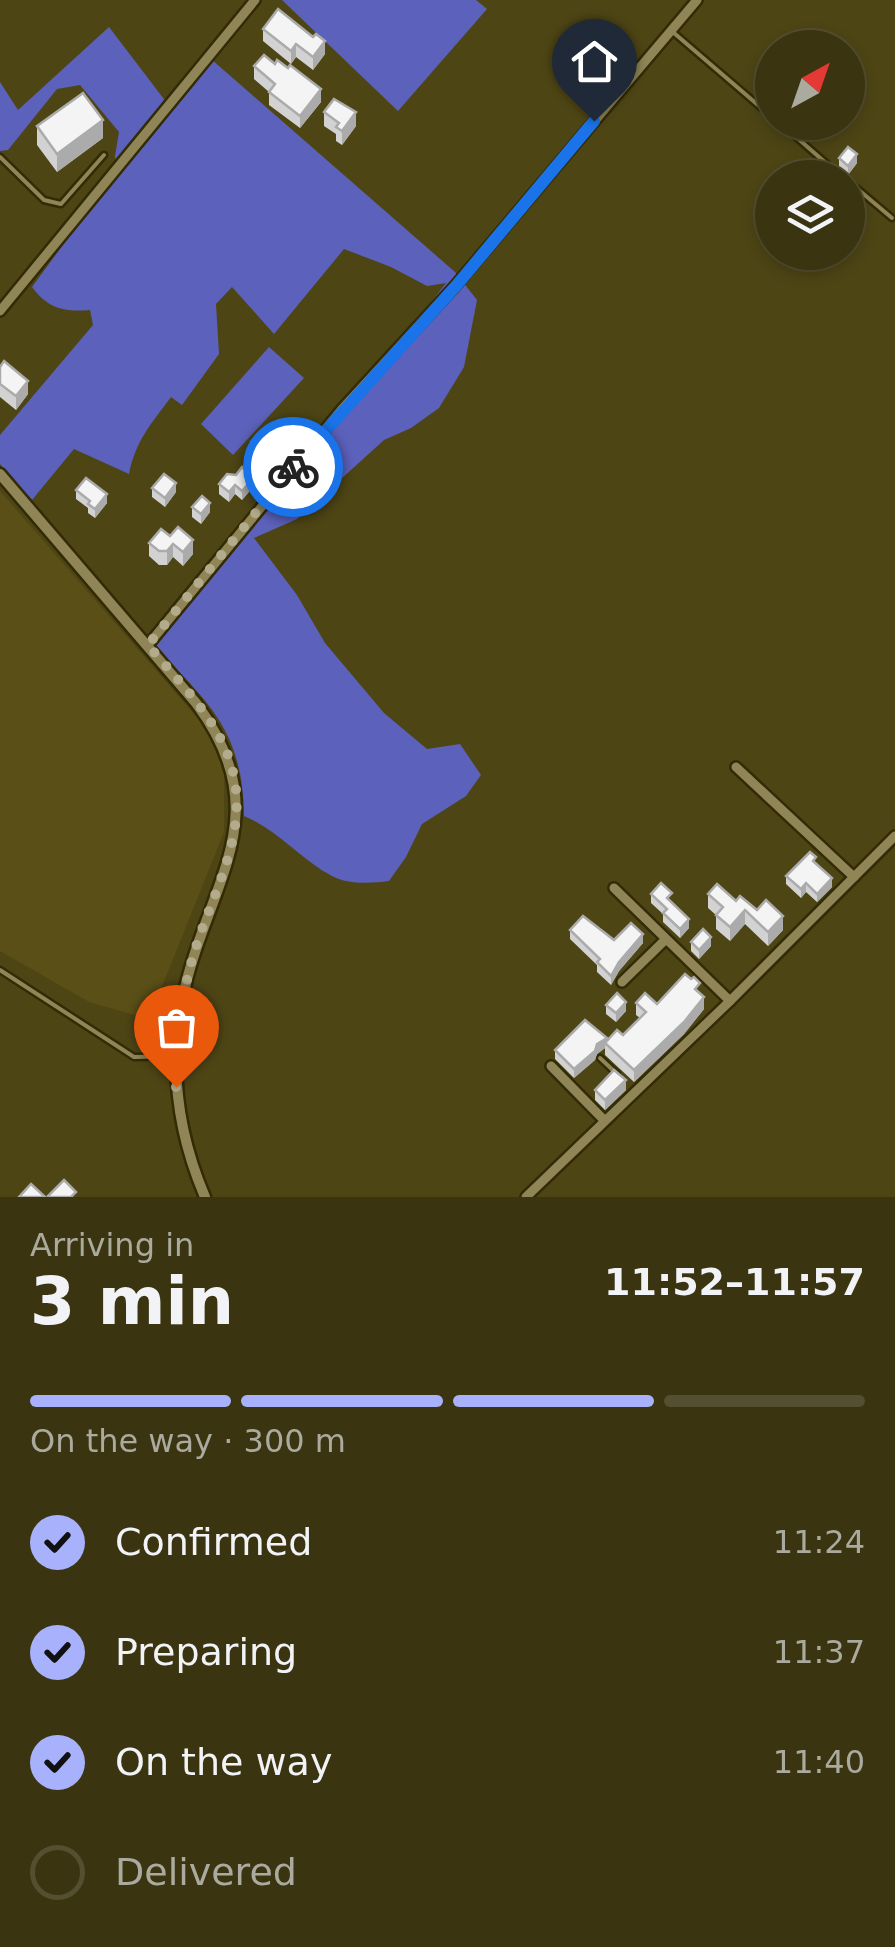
<!DOCTYPE html>
<meta charset="utf-8">
<style>
:root{--surface:#3a3410;--page:#453f1e;--text:#f1f3f6;--muted:#abaa9f;--line:#544f30;--accent:#a7b1fc}
body{margin:0;font-family:"DejaVu Sans",sans-serif;background:var(--page);color:var(--text);height:100vh;display:flex;flex-direction:column;font-size:38px;white-space:nowrap}
*{box-sizing:border-box;margin:0}
p{font-size:32px;color:var(--muted)}
.icon{flex:none;width:55px;height:55px;fill:none;stroke:currentColor;stroke-width:2;stroke-linecap:round;stroke-linejoin:round}
.map{position:relative;height:1197px;overflow:hidden}
.drawer{display:flex;flex-direction:column;background:var(--surface);flex:1}
.drawer>*{flex:none}
.needle{width:65px;rotate:40deg}
.tools{position:absolute;left:755px;top:30px;display:grid;gap:20px}
.tools a{display:grid;place-items:center;width:110px;height:110px;border-radius:50%;background:var(--surface);box-shadow:0 5px 15px #0003,0 0 0 2px var(--line);font-size:50px}
.pin{position:absolute;display:grid;place-items:center;width:85px;height:85px;color:#fff;margin:-102px -42px;border-radius:50% 50% 50% 0;rotate:-45deg;box-shadow:0 0 10px #0007}
.pin .icon{rotate:45deg}
.courier{position:absolute;display:grid;place-items:center;width:100px;height:100px;margin:-50px;border:8px solid #1a73e8;border-radius:50%;background:#fff;color:#222;box-shadow:0 2px 12px #0007}
.headline em{font-style:normal;font-weight:800}
.headline div{display:flex;flex-direction:column-reverse}
.headline{display:flex;align-items:center;justify-content:space-between;height:170px;padding:0 30px}
h1{font-size:65px;font-weight:800;line-height:75px}
.bar{display:grid;grid-template-columns:repeat(4,1fr);gap:15px 10px;align-content:center;height:120px;padding:0 30px}
.bar i{height:12px;border-radius:8px;background:var(--line)}
.bar .current{background:var(--accent)}
.bar p{grid-column:span 4}
ol{padding:0 30px;list-style:none}
li{display:flex;align-items:center;gap:30px;height:110px}
li p{margin-inline-start:auto}
li .icon{padding:10px;border-radius:50%;background:var(--accent);color:#111;stroke-width:4}
li:last-child{color:var(--muted)}
li i{width:55px;height:55px;border:5px solid var(--line);border-radius:50%}
.map>svg:first-child{display:block}
.built{fill:#5a4f16}
.forest{fill:#5c61bb}
.lines{fill:none;stroke-linecap:round;stroke-linejoin:round}
.service-casing{stroke:#322b06;stroke-width:9}
.minor-casing{stroke:#322b06;stroke-width:14}
.tertiary-casing{stroke:#322b06;stroke-width:15}
.service{stroke:#8f8556;stroke-width:4}
.minor{stroke:#8f8556;stroke-width:9}
.tertiary{stroke:#8f8556;stroke-width:10}
.wall{fill:#d2d2d2}
.shaded-wall{fill:#ababab}
.building{fill:#f4f4f4;stroke:#ababab;stroke-width:2.5}
.done{stroke:#b3ac8c;stroke-width:10;stroke-dasharray:0 18}
.route{stroke:#1a73e8;stroke-width:12}
</style>
<div class="map">
<svg width="895" height="1197" viewBox="0 0 895 1197">
<rect width="100%" height="100%" fill="#4e4515"/>
<path class="built" d="M0 491 202 723 224 764V832L149 1019 89 1002 0 951Z"/>
<g class="forest">
<path d="M282 0H476L487 9 398 111Z"/>
<path d="M109 27 170 107 211 59 455 272 477 300 464 367 439 408 411 428 384 440 297 519 254 538 297 595 325 643 384 713 427 749 460 744 481 775 466 796 422 824 406 857 389 881C371 883 349 885 332 876 300 859 278 830 244 816 243 728 206 700 149 641L344 414 446 283 427 286 391 267 344 249 274 334 232 287 216 304 219 354 182 405 171 397C151 424 136 440 129 474L74 449 32 500 0 464V435L93 325 90 310C65 312 48 309 32 287L117 171 115 156 119 132 80 85 57 89 8 150 0 151V82L18 110Z"/>
<path d="M269 347 304 378 233 455 201 424Z"/>
</g>
<g class="lines">
<g class="service-casing">
<g id="service">
<path d="M674 33 772 117"/>
<path d="M779 122 843 178"/>
<path d="M0 157 44 200 61 204 104 155"/>
<path d="M848 181 892 218"/>
<path d="M0 970 134 1057 176 1056"/>
<path d="M600 1058 617 1074"/>
</g>
</g>
<g class="minor-casing">
<g id="minor">
<path d="M0 311 255 0"/>
<path d="M148 645 342 409 455 286 697 0"/>
<path d="M736 767 854 877"/>
<path d="M614 888 730 1001"/>
<path d="M622 982 665 940"/>
<path d="M551 1066 604 1120"/>
<path d="M526 1197 730 1001 895 836"/>
</g>
</g>
<g class="tertiary-casing">
<path id="tertiary" d="M0 474 196 703C282 818 205 885 182 1001 169 1069 178 1134 205 1197"/>
</g>
<use href="#service" class="service"/>
<use href="#minor" class="minor"/>
<use href="#tertiary" class="tertiary"/>
</g>
<g class="wall">
<path d="M263 29 325 54 313 70 296 57 291 64 263 41Z"/>
<path d="M275 64 288 68 321 102 300 128 269 105V92L254 79V66Z"/>
<path d="M324 112 356 126 342 145 336 141V134L324 126Z"/>
<path d="M37 126 103 138 57 172 37 145Z"/>
<path d="M839 158 857 163 848 175 839 167Z"/>
<path d="M0 367 28 394 16 410 0 397Z"/>
<path d="M236 475 254 486 242 500 235 494 229 502 219 494V484Z"/>
<path d="M152 488 176 492 165 507 152 497Z"/>
<path d="M76 490 107 503 95 518 88 513V508L76 499Z"/>
<path d="M192 507 210 512 201 524 192 517Z"/>
<path d="M161 529 193 554 183 566 173 557 167 565H159L149 556V543Z"/>
<path d="M816 863 832 887 817 902 806 892 801 898 786 884V876Z"/>
<path d="M651 894 672 902 689 928 680 938 663 922V914L651 903Z"/>
<path d="M708 894 736 901 757 910 783 930 768 946 745 924 730 941 716 929V915L708 908Z"/>
<path d="M570 930 614 940 643 943 619 971 611 985 597 972V965L570 939Z"/>
<path d="M691 942 711 946 699 959 691 951Z"/>
<path d="M700 994 704 1009 684 1034 634 1082 605 1055V1048L597 1054 595 1060 574 1078 555 1059V1050L607 1042 623 1035 640 1018 636 1015V1003L657 1004Z"/>
<path d="M606 1005 626 1011 616 1022 606 1014Z"/>
<path d="M595 1090H626L605 1110 595 1100Z"/>
</g>
<g class="shaded-wall">
<path d="M325 41V54L313 70V57Z"/>
<path d="M296 44V57L291 64V51Z"/>
<path d="M321 89V102L300 128V116Z"/>
<path d="M356 112V126L342 145V131Z"/>
<path d="M103 120V138L57 172V154Z"/>
<path d="M857 154V163L848 175V166Z"/>
<path d="M28 381V394L16 410V396Z"/>
<path d="M254 477V486L242 500V491Z"/>
<path d="M176 483V492L165 507V498Z"/>
<path d="M235 485V494L229 502V492Z"/>
<path d="M107 494V503L95 518V509Z"/>
<path d="M210 503V512L201 524V514Z"/>
<path d="M193 540V554L183 566V552Z"/>
<path d="M173 544V557L167 565V551Z"/>
<path d="M832 878V887L817 902V894Z"/>
<path d="M806 883V892L801 898V889Z"/>
<path d="M745 910V924L730 941V927Z"/>
<path d="M783 916V930L768 946V932Z"/>
<path d="M689 919V928L680 938V929Z"/>
<path d="M643 934V943L619 971 611 985V976L619 962Z"/>
<path d="M711 937V946L699 959V950Z"/>
<path d="M704 997V1009L684 1034 634 1082V1070Z"/>
<path d="M626 1002V1011L616 1022V1013Z"/>
<path d="M607 1038 605 1048 597 1054 595 1060 574 1078V1069L597 1044Z"/>
<path d="M626 1080V1090L605 1110V1100Z"/>
</g>
<g class="building">
<path d="M278 9 313 37 316 34 325 41 313 57 296 44 291 51 263 29Z"/>
<path d="M264 55 275 64 277 60 288 68 290 65 321 89 300 116 269 92 275 84 254 66Z"/>
<path d="M83 93 103 120 57 154 37 126Z"/>
<path d="M334 99 356 112 342 131 336 127 339 123 324 112Z"/>
<path d="M848 147 857 154 848 166 839 158Z"/>
<path d="M4 361 28 381 16 396 0 384V367Z"/>
<path d="M242 467 254 477 242 491 235 485 229 492 219 484 227 474 236 475Z"/>
<path d="M164 474 176 483 165 498 152 488Z"/>
<path d="M86 478 107 494 95 509 88 504 90 501 76 490Z"/>
<path d="M202 496 210 503 201 514 192 507Z"/>
<path d="M178 527 193 540 183 552 173 544 167 551H159L149 543 161 529 170 536Z"/>
<path d="M810 852 816 857 813 861 832 878 817 894 806 883 801 889 786 876Z"/>
<path d="M661 883 672 893 667 898 689 919 680 929 663 913 667 909 651 894Z"/>
<path d="M717 884 736 901 740 896 757 910 766 900 783 916 768 932 745 910 730 927 716 915 723 907 708 894Z"/>
<path d="M583 916 614 940 631 923 643 934 619 962 611 976 597 962 600 959 570 930Z"/>
<path d="M703 929 711 937 699 950 691 942Z"/>
<path d="M685 974 691 979 694 977 700 983 695 989 704 997 684 1022 634 1070 605 1043 617 1030 623 1035 646 1012 636 1003 645 993 657 1004Z"/>
<path d="M617 993 626 1002 616 1013 606 1005Z"/>
<path d="M585 1020 607 1038 597 1044 595 1051 574 1069 555 1050Z"/>
<path d="M614 1070 626 1080 605 1100 595 1090Z"/>
<path d="M64 1180 76 1192 71 1197H49L48 1196Z"/>
<path d="M31 1184 45 1197H19Z"/>
</g>
<g class="lines">
<path class="done" d="M176 1087C176 1040 181 995 195 950 213 892 248 835 233 772 222 723 179 682 148 645L293 467"/>
<path class="route" d="M293 467 456 286 594 121"/>
</g>
</svg>
<div class="tools">
<a><svg class="needle" viewBox="-14 -14 28 28"><path d="M0-13l5 13h-10z" fill="#e53935"/><path d="M0 13l5-13h-10z" fill="#abaa9f"/></svg></a>
<a><svg class="icon" aria-label="layers" viewBox="0 0 24 24"><path d="M12 4l9 5-9 5-9-5zM3 14l9 5 9-5"/></svg></a>
</div>
<div class="pin" style="left:176px;top:1087px;background:#ea580c"><svg class="icon" aria-label="bag" viewBox="0 0 24 24"><path d="M5 8h14l-1 12H6zM9 8a3 3 0 0 1 6 0"/></svg></div>
<div class="pin" style="left:594px;top:121px;background:#1f2937"><svg class="icon" aria-label="home" viewBox="0 0 24 24"><path d="M3 11l9-7 9 7M6 9v11h12V9"/></svg></div>
<div class="courier" style="left:293px;top:467px"><svg class="icon" aria-label="bike" viewBox="0 0 24 24"><circle cx="6" cy="16" r="4"/><circle cx="18" cy="16" r="4"/><path d="M6 16l4-8h5l3 8M10 8l3 8H6M13 5h3"/></svg></div>
</div>
<section class="drawer">
<div class="headline"><div><h1>3 min</h1><p>Arriving in</p></div><em>11:52–11:57</em></div>
<div class="bar"><i class="current"></i><i class="current"></i><i class="current"></i><i></i><p>On the way · 300 m</p></div>
<ol>
<li><svg class="icon" aria-label="check" viewBox="0 0 24 24"><path d="M5 12l5 5 9-10"/></svg>Confirmed<p>11:24</p></li>
<li><svg class="icon" aria-label="check" viewBox="0 0 24 24"><path d="M5 12l5 5 9-10"/></svg>Preparing<p>11:37</p></li>
<li><svg class="icon" aria-label="check" viewBox="0 0 24 24"><path d="M5 12l5 5 9-10"/></svg>On the way<p>11:40</p></li>
<li><i></i>Delivered</li>
</ol>
</section>
